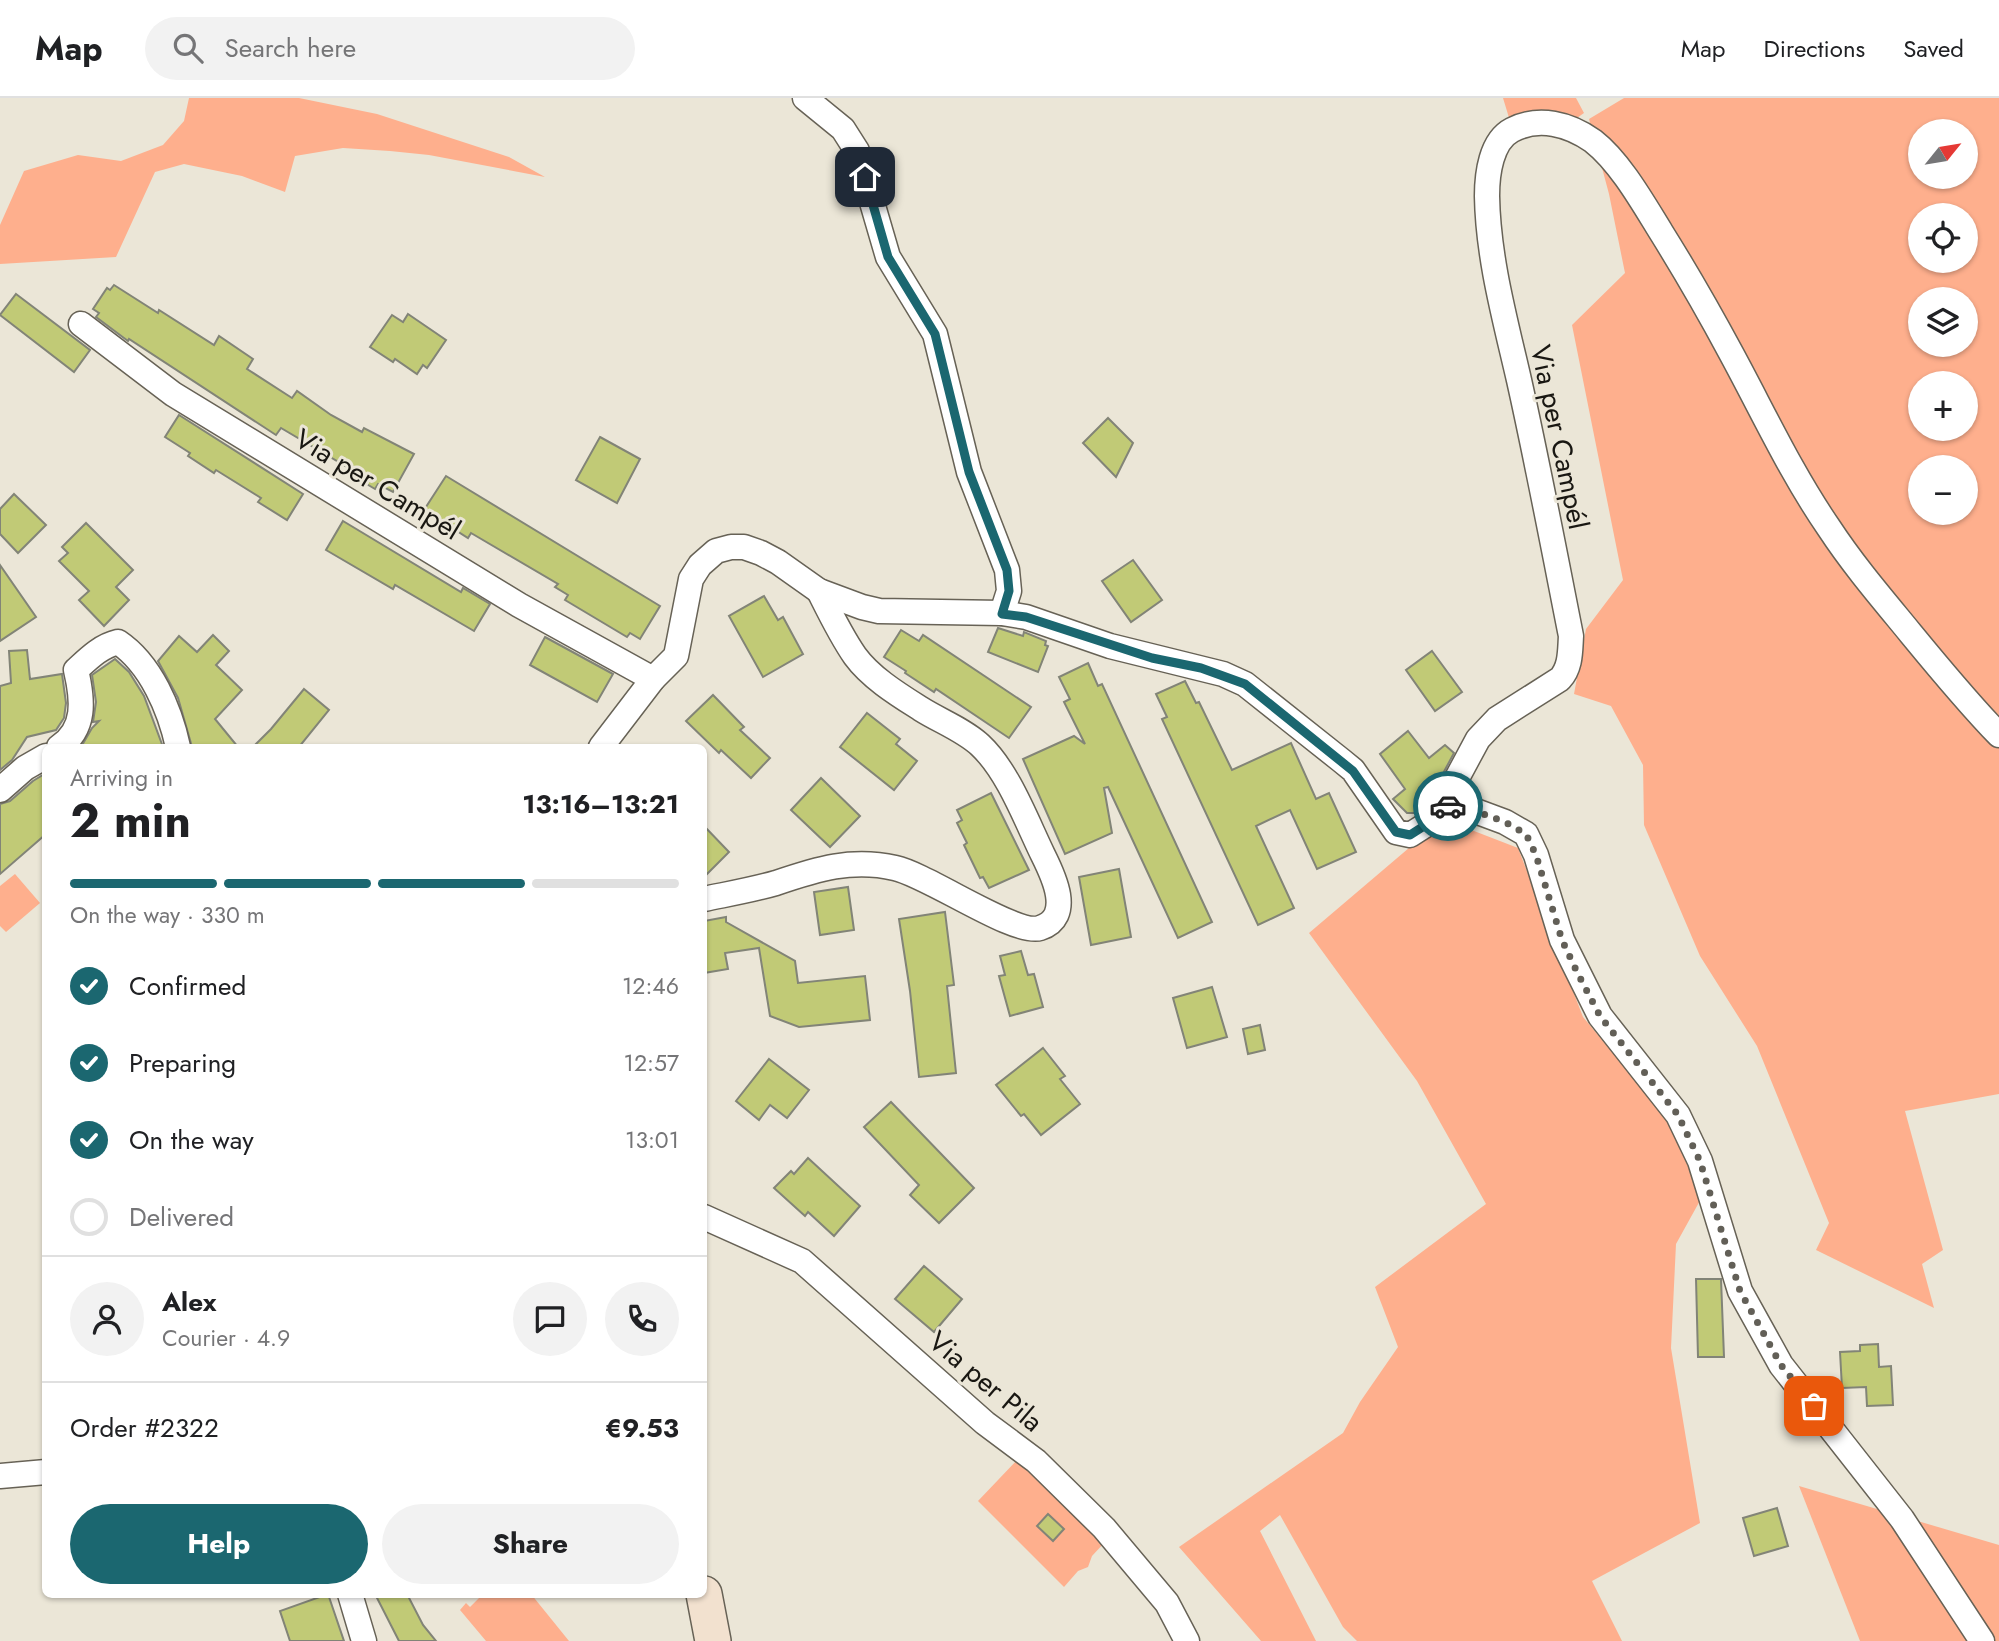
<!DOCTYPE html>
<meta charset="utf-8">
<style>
:root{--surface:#fff;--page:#f2f2f2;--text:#202124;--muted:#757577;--line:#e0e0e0;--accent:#1b6770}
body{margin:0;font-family:Jost,sans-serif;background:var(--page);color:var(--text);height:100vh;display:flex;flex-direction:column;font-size:26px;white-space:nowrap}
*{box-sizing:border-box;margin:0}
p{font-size:23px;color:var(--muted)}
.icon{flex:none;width:38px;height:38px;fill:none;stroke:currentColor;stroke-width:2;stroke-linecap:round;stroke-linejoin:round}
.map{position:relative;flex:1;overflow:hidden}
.drawer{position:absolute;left:42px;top:646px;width:665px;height:854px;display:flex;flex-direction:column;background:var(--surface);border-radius:10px;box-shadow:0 2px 5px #0004}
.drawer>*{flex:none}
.needle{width:46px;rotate:60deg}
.controls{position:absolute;left:1908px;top:21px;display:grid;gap:14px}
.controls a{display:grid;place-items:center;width:70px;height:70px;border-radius:50%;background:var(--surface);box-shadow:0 2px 5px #0004;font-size:35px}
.pin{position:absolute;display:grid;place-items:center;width:60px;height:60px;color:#fff;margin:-30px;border-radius:14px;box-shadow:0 4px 10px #0006}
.courier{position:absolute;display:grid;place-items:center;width:70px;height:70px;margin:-35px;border:5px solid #1b6770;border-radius:50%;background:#fff;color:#222;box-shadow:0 2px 9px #0007}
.summary em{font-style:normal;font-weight:700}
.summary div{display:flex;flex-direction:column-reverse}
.summary{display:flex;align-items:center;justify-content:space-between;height:119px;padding:0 28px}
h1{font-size:46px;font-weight:700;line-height:52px}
.bar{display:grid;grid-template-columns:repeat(4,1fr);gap:10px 7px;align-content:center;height:84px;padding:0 28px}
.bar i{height:9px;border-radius:5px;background:var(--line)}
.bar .current{background:var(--accent)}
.bar p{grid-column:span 4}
.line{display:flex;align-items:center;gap:18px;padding:0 28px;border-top:2px solid var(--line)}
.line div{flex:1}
.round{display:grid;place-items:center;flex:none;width:74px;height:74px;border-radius:37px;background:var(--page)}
ol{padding:0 28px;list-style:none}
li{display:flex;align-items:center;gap:21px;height:77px}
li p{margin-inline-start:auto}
li .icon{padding:7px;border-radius:50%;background:var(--accent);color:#fff;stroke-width:4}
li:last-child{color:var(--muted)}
li i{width:38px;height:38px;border:4px solid var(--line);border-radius:50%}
.button{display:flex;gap:14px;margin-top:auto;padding:14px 28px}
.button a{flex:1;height:80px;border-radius:42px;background:var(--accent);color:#fff;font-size:28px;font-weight:700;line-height:80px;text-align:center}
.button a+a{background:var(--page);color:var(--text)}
header{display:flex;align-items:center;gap:42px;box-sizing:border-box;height:98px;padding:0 35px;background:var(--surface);border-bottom:2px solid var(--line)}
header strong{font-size:33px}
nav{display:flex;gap:38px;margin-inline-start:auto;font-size:24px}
.search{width:490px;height:63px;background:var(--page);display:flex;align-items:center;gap:18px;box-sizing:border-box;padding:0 24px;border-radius:38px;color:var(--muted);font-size:26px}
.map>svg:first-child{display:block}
.green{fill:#feaf8d;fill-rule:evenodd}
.building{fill:#c1ca76;stroke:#828477;stroke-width:2}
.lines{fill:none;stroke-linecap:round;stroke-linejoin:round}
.street-casing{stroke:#676256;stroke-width:27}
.secondary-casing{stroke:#676256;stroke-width:38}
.street{stroke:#fff;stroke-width:24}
.secondary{stroke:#f2e1cf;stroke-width:35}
.done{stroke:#625f57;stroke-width:7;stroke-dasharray:0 12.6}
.route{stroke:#1b6770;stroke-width:9}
.labels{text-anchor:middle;stroke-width:6;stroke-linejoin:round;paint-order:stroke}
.street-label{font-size:28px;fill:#191712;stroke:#ebe6d7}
</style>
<header>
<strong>Map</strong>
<div class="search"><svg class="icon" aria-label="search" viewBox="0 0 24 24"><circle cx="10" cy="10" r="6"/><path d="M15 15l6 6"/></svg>Search here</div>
<nav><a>Map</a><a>Directions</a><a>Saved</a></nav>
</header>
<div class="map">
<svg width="1999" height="1543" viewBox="0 0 1999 1543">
<rect width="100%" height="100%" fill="#ebe6d7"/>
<g class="green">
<path d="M189 0H299L377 16 509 59 545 79 429 57 390 53 343 50 295 58 285 94 242 78 184 66 155 74 116 159 0 166V127L24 73 78 57 121 63 163 47 184 23Z"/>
<path d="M1503 0H1576L1584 15 1574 22C1551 10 1533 15 1510 23Z"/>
<path d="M1624 0H1999V996L1905 1013 1943 1152 1922 1166 1934 1210 1816 1152 1829 1125 1757 948 1700 858 1644 727 1643 667 1611 608 1574 596 1586 531 1623 482 1572 227 1625 175 1609 96 1589 21ZM1920 33H1965V79H1920ZM1920 117H1965V163H1920ZM1920 201H1965V247H1920ZM1920 285H1965V331H1920ZM1920 369H1965V415H1920Z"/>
<path d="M1443 721 1518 750 1583 919 1665 1017 1702 1099 1676 1146 1671 1250 1700 1425 1592 1483 1622 1543H1357L1343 1529 1280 1417 1260 1433 1316 1543H1261L1179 1449 1343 1335 1360 1304 1398 1249 1375 1189 1486 1106 1417 983 1309 835Z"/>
<path d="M15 776 40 805 6 834 0 828V788Z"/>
<path d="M1020 1359 1105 1444 1092 1458 1088 1469 1078 1473 1064 1489 978 1403Z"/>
<path d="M1799 1388 1999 1447V1543H1860Z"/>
<path d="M483 1496H531L569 1543H486L460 1512 466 1505 470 1509Z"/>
</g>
<g class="building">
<path d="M114 187 158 215 159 212 214 247 219 238 253 261 247 271 292 300 297 293 331 317 362 334 364 330 414 356 393 394 378 386 375 391 355 379 357 375 281 330 276 337 129 241 128 243 96 219 99 215 93 211 107 190 110 192Z"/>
<path d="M16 196 90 252 74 274 0 217Z"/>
<path d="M408 216 446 242 427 270 423 267 417 276 395 261 393 264 370 249 392 217 403 224Z"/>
<path d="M179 317 303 396 287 422 258 404 261 400 216 372 214 375 188 358 190 355 165 339Z"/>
<path d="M1108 320 1133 345 1116 379 1083 345Z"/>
<path d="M600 339 640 361 617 405 576 382Z"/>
<path d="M446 378 660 508 640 541 630 535 627 539 565 502 568 497 555 489 558 486 471 435 468 440 424 412Z"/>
<path d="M14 396 46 427 18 455 0 436V411Z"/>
<path d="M343 423 461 494 463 490 490 506 474 533 395 487 393 491 326 452Z"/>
<path d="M86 425 133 472 116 489 129 502 104 528 79 502 89 493 59 463 68 455 62 449Z"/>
<path d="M1133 462 1162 502 1131 524 1102 483Z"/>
<path d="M0 467 36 519 0 543Z"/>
<path d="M764 498 778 522 783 519 803 556 763 579 729 518Z"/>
<path d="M998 530 1023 538 1024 534 1046 543 1045 547 1048 548 1038 574 988 554Z"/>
<path d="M901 532 919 543 923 537 1031 609 1009 640 936 591 934 594 905 575 906 573 884 559Z"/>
<path d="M213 537 229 553 216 567 242 592 215 621 238 649H192L178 600 158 563 179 538 197 554Z"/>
<path d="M545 539 613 576 597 604 530 567Z"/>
<path d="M27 552 30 581 62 576 66 605 64 620 56 632 27 639 12 662 0 672V588L11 585 9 553Z"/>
<path d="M1432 553 1462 594 1435 613 1406 572Z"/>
<path d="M115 561 129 574 144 598 163 649H81L92 630 99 623 93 624 96 604 92 577Z"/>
<path d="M1088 565 1098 588 1102 586 1212 824 1178 840 1108 689 1104 690 1112 735 1065 756 1023 661 1074 638 1085 646 1064 604 1070 601 1059 579Z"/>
<path d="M1185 583 1196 605 1199 604 1232 672 1291 645 1316 701 1329 695 1356 754 1317 771 1290 712 1256 728 1294 810 1258 827 1162 621 1167 619 1156 596Z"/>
<path d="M304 591 329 612 299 649H253L271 631Z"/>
<path d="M713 597 744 629 740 632 770 660 751 680 721 652 719 655 686 623Z"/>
<path d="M867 615 900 641 896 646 917 663 894 692 840 649Z"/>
<path d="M1408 633 1429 660 1445 647 1454 655 1432 696 1417 715H1407L1393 701 1405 691 1380 656Z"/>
<path d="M46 675V736L0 776V706L10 703 33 683Z"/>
<path d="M821 680 860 718 830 749 791 712Z"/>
<path d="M991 695 1029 772 989 790 983 779 980 780 964 747 967 745 957 725 962 722 957 712Z"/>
<path d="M704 728 729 754 704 779Z"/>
<path d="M1119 771 1131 839 1091 847 1079 779Z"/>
<path d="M848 789 854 832 820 837 814 794Z"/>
<path d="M945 814 954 887 947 888 956 975 919 979 910 893 899 821Z"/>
<path d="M726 819V824L795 863 798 885 865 878 870 922 799 929 770 918 759 850 725 855 728 871 704 875V823Z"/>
<path d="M1021 853 1028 877 1034 876 1043 909 1010 918 999 878 1005 877 1000 858Z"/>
<path d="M1212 889 1227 939 1187 950 1173 900Z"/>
<path d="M1260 927 1265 952 1248 956 1243 931Z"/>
<path d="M1043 950 1065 978 1060 981 1080 1006 1041 1037 1024 1016 1021 1018 996 987Z"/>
<path d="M769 961 809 992 787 1020 770 1007 759 1022 736 1003Z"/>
<path d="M891 1004 974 1090 939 1125 910 1097 919 1087 864 1029Z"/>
<path d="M808 1060 860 1108 834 1138 808 1114 805 1118 774 1090 791 1073 794 1076Z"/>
<path d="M924 1168 962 1201 934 1234 895 1201Z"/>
<path d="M1696 1181H1721L1724 1259H1698Z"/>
<path d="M1878 1246 1879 1269 1891 1268 1893 1307 1867 1308 1866 1289 1842 1290 1840 1254 1860 1253V1247Z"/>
<path d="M1777 1410 1788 1448 1754 1458 1743 1420Z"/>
<path d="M1048 1416 1064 1431 1053 1443 1037 1428Z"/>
<path d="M328 1496 344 1543H290L280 1513Z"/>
<path d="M375 1496H407L423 1527 436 1543H399Z"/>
</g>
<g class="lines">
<g class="street-casing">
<g id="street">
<path d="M805 0 843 31 857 53 888 159 935 236 969 374 1007 472 1009 493 1002 515"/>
<path d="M81 226 173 296 519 507 653 581"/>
<path d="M59 649C86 631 83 602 76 572 89 560 101 548 118 544 151 566 170 612 178 649"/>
<path d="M601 649 653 581 676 558 691 481 700 467 716 453 731 449H744L761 455 778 464 819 493 862 509 879 513 1002 515 1026 519 1110 548 1223 576 1245 586 1342 663 1353 672 1396 734 1410 737 1435 721 1478 641 1497 621 1560 581C1571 569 1570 553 1571 538 1554 452 1538 367 1519 282 1505 221 1488 160 1487 98 1487 76 1491 43 1512 32 1539 18 1569 26 1593 43 1620 64 1643 105 1661 134 1686 174 1709 214 1731 255 1763 314 1791 375 1829 430 1850 462 1874 491 1898 520 1931 560 1963 600 1999 637"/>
<path d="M0 692 25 670 46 658"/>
<path d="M1443 708 1470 711 1505 724 1526 736 1536 757 1562 842 1600 918 1678 1017 1700 1063 1740 1193 1781 1267 1902 1421 1982 1543"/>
<path d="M704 801C728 796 752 792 776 785 817 771 852 760 895 770 928 777 1015 838 1040 830 1074 819 1053 777 1043 757 1026 722 1008 673 980 647 964 632 940 623 921 611 899 597 871 580 855 558 841 538 830 515 819 493"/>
<path d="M704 1119 802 1163 985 1325 1036 1363 1104 1430 1167 1505 1187 1543"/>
<path d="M0 1378 46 1374"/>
<path d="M350 1496 364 1543"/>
</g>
</g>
<g class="secondary-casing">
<path id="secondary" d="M704 1496 713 1543"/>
</g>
<use href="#street" class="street"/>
<use href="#secondary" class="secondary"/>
</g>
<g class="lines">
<path class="done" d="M1448 708 1470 711 1505 724 1526 736 1536 757 1562 842 1577 874 1600 918 1678 1017 1700 1063 1740 1193 1781 1267 1814 1308"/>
<path class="route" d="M865 79 888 159 935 236 969 374 1007 472 1009 493 1002 516 1026 519 1152 560 1201 570 1245 586 1353 673 1396 734 1410 737 1435 721 1443 708H1448"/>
</g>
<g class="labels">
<g class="street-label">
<text transform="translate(1560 339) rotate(78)" y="10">Via per Campél</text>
<text transform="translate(378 386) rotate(31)" y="10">Via per Campél</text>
<text transform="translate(986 1283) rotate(40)" y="10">Via per Pila</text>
</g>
</g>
</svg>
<div class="controls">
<a><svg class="needle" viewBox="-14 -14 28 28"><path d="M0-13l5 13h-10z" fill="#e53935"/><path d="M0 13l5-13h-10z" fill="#757577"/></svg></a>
<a><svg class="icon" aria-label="locate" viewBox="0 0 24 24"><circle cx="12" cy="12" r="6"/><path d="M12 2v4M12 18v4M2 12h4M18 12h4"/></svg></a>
<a><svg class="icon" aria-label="layers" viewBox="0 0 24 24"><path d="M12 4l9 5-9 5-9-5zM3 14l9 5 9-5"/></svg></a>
<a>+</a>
<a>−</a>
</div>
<div class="pin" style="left:1814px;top:1308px;background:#ea580c"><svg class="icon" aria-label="bag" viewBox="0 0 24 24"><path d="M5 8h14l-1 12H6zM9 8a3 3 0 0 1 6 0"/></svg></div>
<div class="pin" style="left:865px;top:79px;background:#1f2937"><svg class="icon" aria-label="home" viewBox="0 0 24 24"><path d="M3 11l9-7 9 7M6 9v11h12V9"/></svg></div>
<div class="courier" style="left:1448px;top:708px"><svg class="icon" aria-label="car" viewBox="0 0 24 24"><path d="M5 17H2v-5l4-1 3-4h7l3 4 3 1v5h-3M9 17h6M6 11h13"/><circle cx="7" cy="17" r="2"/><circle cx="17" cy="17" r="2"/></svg></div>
<section class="drawer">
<div class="summary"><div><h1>2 min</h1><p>Arriving in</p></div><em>13:16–13:21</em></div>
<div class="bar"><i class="current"></i><i class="current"></i><i class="current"></i><i></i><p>On the way · 330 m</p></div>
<ol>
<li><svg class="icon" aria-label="check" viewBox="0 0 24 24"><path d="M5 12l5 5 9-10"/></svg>Confirmed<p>12:46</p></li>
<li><svg class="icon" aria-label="check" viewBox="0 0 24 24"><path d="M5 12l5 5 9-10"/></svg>Preparing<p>12:57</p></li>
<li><svg class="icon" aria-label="check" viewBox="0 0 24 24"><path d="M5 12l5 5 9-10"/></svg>On the way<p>13:01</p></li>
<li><i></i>Delivered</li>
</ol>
<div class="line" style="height:126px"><a class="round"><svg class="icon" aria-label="person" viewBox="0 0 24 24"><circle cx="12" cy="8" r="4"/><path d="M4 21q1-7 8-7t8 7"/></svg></a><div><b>Alex</b><p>Courier · 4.9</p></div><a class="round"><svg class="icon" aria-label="chat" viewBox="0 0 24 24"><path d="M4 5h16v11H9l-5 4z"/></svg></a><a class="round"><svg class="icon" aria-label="phone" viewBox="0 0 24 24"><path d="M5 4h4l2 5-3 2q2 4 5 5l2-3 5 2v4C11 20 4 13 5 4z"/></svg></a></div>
<div class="line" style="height:91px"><div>Order #2322</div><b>€9.53</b></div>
<div class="button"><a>Help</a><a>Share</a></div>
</section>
</div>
